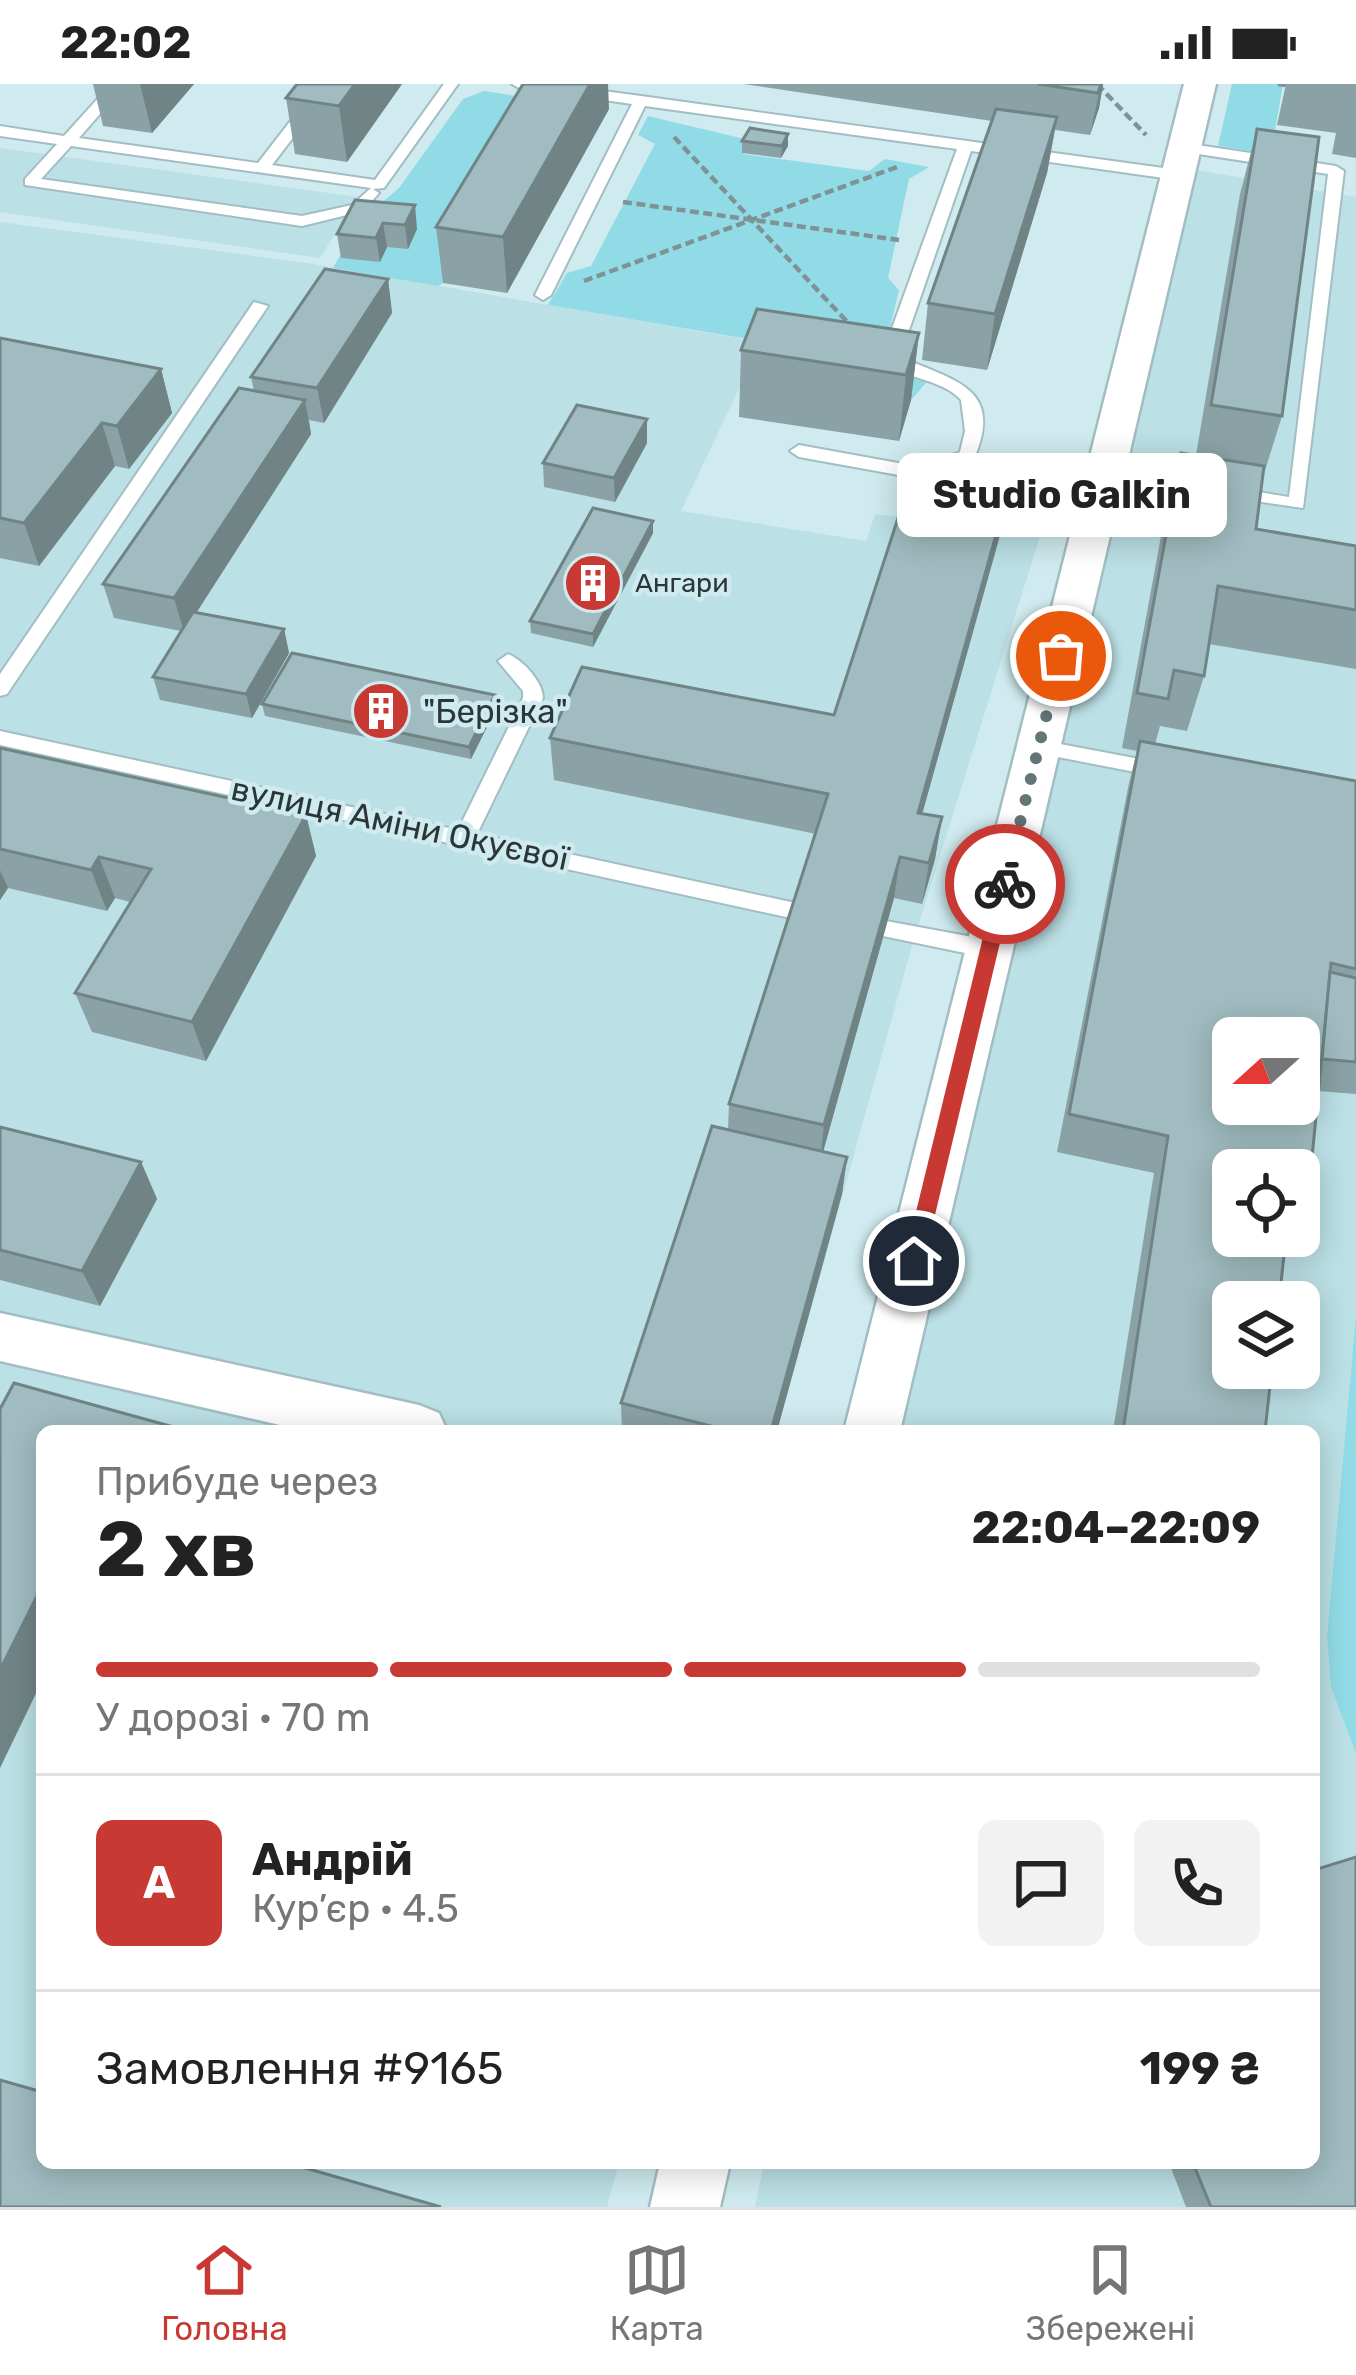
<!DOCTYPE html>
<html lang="uk">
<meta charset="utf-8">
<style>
:root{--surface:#fff;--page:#f2f2f2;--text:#222;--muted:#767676;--line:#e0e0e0;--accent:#c73932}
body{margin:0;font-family:Rubik,sans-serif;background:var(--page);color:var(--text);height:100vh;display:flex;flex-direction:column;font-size:45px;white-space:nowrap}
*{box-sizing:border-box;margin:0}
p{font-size:39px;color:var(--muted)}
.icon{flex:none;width:66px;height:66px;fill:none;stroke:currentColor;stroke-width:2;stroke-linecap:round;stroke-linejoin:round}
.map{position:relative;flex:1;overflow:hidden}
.panel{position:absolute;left:36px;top:1341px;width:1284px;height:744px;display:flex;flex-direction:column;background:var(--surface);border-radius:18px;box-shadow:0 6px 30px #0003}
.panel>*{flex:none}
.needle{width:78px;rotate:249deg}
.fabs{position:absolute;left:1212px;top:933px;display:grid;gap:24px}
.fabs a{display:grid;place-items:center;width:108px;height:108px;border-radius:18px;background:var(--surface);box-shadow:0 6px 30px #0003;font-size:60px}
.pin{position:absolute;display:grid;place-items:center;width:102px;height:102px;color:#fff;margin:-51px;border:6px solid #fff;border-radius:50%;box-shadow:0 3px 12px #0007}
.courier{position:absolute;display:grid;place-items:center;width:120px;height:120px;margin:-60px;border:9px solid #c73932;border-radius:50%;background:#fff;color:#222;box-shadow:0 3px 15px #0007}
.bubble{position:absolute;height:84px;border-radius:18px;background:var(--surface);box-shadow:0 6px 30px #0003;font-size:39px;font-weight:700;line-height:84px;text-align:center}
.summary em{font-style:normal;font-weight:700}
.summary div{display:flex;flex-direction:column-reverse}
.summary{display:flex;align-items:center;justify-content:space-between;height:204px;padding:0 60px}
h1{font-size:78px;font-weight:700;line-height:90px}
.bar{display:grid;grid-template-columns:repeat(4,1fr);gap:18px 12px;align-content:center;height:144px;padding:0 60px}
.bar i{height:15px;border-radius:9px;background:var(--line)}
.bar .selected{background:var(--accent)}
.bar p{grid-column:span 4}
.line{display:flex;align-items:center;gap:30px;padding:0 60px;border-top:3px solid var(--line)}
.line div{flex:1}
.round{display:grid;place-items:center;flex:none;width:126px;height:126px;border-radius:18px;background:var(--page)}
.status{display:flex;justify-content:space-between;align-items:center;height:84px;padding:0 60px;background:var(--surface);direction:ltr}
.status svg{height:33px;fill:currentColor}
.tab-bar{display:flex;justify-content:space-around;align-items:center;height:168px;border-top:3px solid var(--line);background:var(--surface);font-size:33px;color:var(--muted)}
.tab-bar a{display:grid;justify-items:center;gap:6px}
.tab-bar .selected{color:var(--accent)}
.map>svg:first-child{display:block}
.built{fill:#bbe0e5;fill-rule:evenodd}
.green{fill:#91dbe6}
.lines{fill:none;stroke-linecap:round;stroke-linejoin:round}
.service-casing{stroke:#a2bec2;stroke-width:4}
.minor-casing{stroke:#a2bec2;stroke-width:5}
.path{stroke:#7f9295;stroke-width:4.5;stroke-dasharray:9 4.5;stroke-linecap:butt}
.service{fill:#fff;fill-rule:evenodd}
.minor{fill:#fff;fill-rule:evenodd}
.wall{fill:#8aa2a5}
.shaded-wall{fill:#708486}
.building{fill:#a0bcc0;stroke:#708486;stroke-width:3;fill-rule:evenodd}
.route{fill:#c73932}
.done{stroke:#647577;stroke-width:12;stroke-dasharray:0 21.6}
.labels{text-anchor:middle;stroke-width:9;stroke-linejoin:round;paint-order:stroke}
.far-poi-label{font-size:27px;fill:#2b3637;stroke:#cfebef;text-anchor:start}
.poi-label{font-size:33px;fill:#2b3637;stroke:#cfebef;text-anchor:start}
.street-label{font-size:33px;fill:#2b3637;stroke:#cfebef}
</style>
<div class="status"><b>22:02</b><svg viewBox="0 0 49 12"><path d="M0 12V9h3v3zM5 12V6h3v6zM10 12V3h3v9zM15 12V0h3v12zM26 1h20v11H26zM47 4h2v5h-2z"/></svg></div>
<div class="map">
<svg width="1356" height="2123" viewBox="0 0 1356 2123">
<rect width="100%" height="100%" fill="#cfebef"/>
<g class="built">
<path d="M0 64 358 113 320 174 0 128Z"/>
<path d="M1190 85 1356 113V2123H755L764 2079H1314V1347H887ZM1233 954H1299V1020H1233ZM1233 1086H1299V1152H1233ZM1233 1218H1299V1284H1233Z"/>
<path d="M0 138 307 179 761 258 681 427 866 457 875 430 1041 449 914 855 777 1347H42V2079H619L607 2123H0Z"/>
</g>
<g class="green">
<path d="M1232 0H1283L1271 70 1218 62Z"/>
<path d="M484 7 550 17 443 199 438 202 333 184 358 139 399 104 463 15Z"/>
<path d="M648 32 749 56 743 70 869 87 885 75 929 83 909 95 888 194 899 206 881 281 927 298 911 316 746 290 760 257 548 221 567 189 591 182 655 60 638 51Z"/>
<path d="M1356 1232V1669L1331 1603 1327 1553Z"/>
</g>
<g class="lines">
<g class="service-casing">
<g id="service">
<path d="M111 0H126L79 54 258 79 319 0H334L272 81 375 96 444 0H458L384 104 373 105 379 109 363 127 302 142 25 101V95L57 60 0 52V42L64 52ZM71 62 371 104 352 121 302 132 41 95Z"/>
<path d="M512 0H551L641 12 1178 86 1186 91 1178 96 971 67 900 272C949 297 1006 300 974 375L921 395 799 373 790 367 799 361 920 383 960 368 965 347 961 316C941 293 898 296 882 272L957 65 645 22 551 211 543 216 535 211 632 20 519 4Z"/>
<path d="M1184 59 1336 82 1344 87 1303 424 1105 395 1096 389 1105 383 1289 413 1328 90 1179 67V61Z"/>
<path d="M254 218 268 222 7 610 0 612V590Z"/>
<path d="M508 570C523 576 543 598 543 614L477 750 800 820 811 828 808 834 800 836 0 661V647L458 746 523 614V607L498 577Z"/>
<path d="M1039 656 1166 680 1176 687 1166 694 1032 668V658Z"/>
<path d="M886 837 989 856 1000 865 989 874 878 851 875 845Z"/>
</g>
</g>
<g class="minor-casing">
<g id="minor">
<path d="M1184 0H1216L900 1347H844Z"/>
<path d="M0 1229 419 1321 439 1329 447 1347H306L0 1277Z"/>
<path d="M660 2079H730L720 2123H650Z"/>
</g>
</g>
<g class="path">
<path d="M1097 0 1146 51"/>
<path d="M1278 0 1295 2"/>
<path d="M674 53 852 243"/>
<path d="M623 118 899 156"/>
<path d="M584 197 897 83"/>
</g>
<use href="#service" class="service"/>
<use href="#minor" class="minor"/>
</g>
<g class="wall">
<path d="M93 0H194L152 49 103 42Z"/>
<path d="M402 0 347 78 295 70 286 14Z"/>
<path d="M743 0H1103L1099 24 1090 51 1055 46 1047 89 987 286 922 276 928 219 992 37Z"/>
<path d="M1286 0H1356V74L1332 70 1336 49 1277 41Z"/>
<path d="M609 25 507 209 443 199 436 143Z"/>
<path d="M1257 45 1282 332 1262 396 1256 445 1356 462V585L1209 560 1204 592 1187 647 1160 642 1155 660 1356 698V1010L1318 1007 1311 1084 1299 1106V1086H1233L1265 1347H1113L1154 1089 1057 1068 1129 699 1137 667 1122 664 1166 425 1181 369 1196 371 1240 110Z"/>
<path d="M742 57 788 62 781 74 742 69Z"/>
<path d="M355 116 417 145 408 165 387 163 380 178 341 174 337 150Z"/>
<path d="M388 195 392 229 324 339 309 336 311 350 196 529 284 545 289 569 252 634 160 616 153 593 181 547 114 534 103 500 254 307 251 293Z"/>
<path d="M919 249 911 316 899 357 739 333 741 266Z"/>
<path d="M0 254 161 285 172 329 129 385 115 382 39 482 0 474Z"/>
<path d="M647 335V359L615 418 544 403 543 379Z"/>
<path d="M653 437V449L593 563 531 549 530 537Z"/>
<path d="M1000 451 922 730 942 733 935 775 922 820 894 814 823 1067 847 1073 842 1110 777 1347H622L621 1319 728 1045 729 1020 816 750 554 696 550 654 834 631Z"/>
<path d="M262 620 497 623 471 675 265 632Z"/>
<path d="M0 664 306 731 316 772 206 977 92 948 75 909 130 818 115 814 107 827 8 804 0 816Z"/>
<path d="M0 1043 141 1078 157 1115 100 1222 0 1196Z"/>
<path d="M1169 2079H1314L1356 2123H1186Z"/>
</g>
<g class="shaded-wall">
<path d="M140 0H194L152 49Z"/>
<path d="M355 0H402L347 78 339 22Z"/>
<path d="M590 0H608L609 25 507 209 503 153Z"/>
<path d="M1101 0H1103L1099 24 1090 51Z"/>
<path d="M1057 33 1047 89 987 286 995 230Z"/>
<path d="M788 50V62L781 74 782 62Z"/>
<path d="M415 121 417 145 408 165 405 141Z"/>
<path d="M383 139 387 163 380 178 376 154Z"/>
<path d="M388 195 392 229 324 339 317 304Z"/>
<path d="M919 249 911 316 899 357 906 291Z"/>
<path d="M161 285 172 329 129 385 117 342Z"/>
<path d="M305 316 311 350 184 548 174 514Z"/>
<path d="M647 335V359L615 418 614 394Z"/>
<path d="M102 339 115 382 39 482 24 439Z"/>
<path d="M1008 408 1000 451 911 770 918 729Z"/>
<path d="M653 437V449L593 563V550Z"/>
<path d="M284 545 289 569 252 634 246 610Z"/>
<path d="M495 611 497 623 471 675 469 663Z"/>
<path d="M306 731 316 772 206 977 192 938Z"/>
<path d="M942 733 935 775 922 820 929 779Z"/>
<path d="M99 773 115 814 107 827 91 786Z"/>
<path d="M900 773 894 814 820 1079 824 1041Z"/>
<path d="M0 786 8 804 0 816Z"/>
<path d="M847 1073 842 1110 777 1347H771Z"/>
<path d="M141 1078 157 1115 100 1222 82 1187Z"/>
<path d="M42 1502V1597L0 1684V1586Z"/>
</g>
<g class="building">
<path d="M297 0H355L339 22 286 14Z"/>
<path d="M523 0H590L503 153 436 143Z"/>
<path d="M1038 0H1101L1098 9Z"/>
<path d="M996 25 1057 33 995 230 928 219Z"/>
<path d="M750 44 788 50 782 62 742 57Z"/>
<path d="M1257 45 1319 53 1282 332 1211 321Z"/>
<path d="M355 116 415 121 405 141 383 139 376 154 337 150Z"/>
<path d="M325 185 388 195 317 304 251 293Z"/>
<path d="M757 225 919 249 906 291 741 266Z"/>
<path d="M0 254 161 285 117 342 102 339 24 439 0 434Z"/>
<path d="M239 304 305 316 174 514 103 500Z"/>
<path d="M577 321 647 335 614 394 543 379Z"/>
<path d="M1181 369 1264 382 1256 445 1356 462V526L1218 502 1204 592 1174 586 1168 615 1137 609Z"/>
<path d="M912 391 1008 408 918 729 942 733 929 779 900 773 824 1041 729 1020 828 710 550 654 582 583 834 631Z"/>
<path d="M593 424 653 437 593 550 530 537Z"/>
<path d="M193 528 284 545 246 610 153 593Z"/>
<path d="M292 569 495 611 469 663 262 620Z"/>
<path d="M1140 657 1356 697V885L1331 879 1311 1084 1293 1080 1292 1086H1233V1152H1286L1279 1218H1233V1284H1272L1265 1347H1123L1168 1052 1069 1030ZM1233 954H1299V1020H1233Z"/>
<path d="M0 664 306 731 192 938 75 909 151 785 99 773 91 786 0 765Z"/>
<path d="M1330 888 1356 894V978L1322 975Z"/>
<path d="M712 1042 847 1073 771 1347H730L621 1319Z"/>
<path d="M0 1043 141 1078 82 1187 0 1166Z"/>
<path d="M14 1299 188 1347H42V1502L0 1586V1325Z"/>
<path d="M1356 1773V2123H1211L1193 2079H1314V1786Z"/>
<path d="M0 1996 42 2008V2079H288L441 2123H0Z"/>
</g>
<path class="route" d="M1005 794 1014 800 924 1177 914 1185 904 1177 996 800Z"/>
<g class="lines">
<path class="done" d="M1005 800 1061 572"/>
</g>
<defs>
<g id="building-disc" transform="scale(3)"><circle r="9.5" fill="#c73932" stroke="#cfebef"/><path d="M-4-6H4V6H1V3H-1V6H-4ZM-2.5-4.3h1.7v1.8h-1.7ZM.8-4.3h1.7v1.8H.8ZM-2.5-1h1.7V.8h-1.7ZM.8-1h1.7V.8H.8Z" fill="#fff"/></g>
</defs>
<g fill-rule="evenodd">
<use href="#building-disc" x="593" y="499"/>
<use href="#building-disc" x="381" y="627"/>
</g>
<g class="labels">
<g class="far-poi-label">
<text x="635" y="508">Ангари</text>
</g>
<g class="poi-label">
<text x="423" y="639">"Берізка"</text>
</g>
<g class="street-label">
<text transform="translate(400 739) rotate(12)" y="12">вулиця Аміни Окуєвої</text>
</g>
</g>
</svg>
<div class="fabs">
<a><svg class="needle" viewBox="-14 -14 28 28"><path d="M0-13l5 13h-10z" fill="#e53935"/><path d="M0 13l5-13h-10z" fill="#767676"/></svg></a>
<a><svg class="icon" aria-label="locate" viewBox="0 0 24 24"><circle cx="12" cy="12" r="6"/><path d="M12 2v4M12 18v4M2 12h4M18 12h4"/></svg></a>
<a><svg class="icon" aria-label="layers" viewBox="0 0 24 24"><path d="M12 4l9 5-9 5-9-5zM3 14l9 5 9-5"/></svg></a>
</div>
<div class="pin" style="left:1061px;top:572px;background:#ea580c"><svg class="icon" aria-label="bag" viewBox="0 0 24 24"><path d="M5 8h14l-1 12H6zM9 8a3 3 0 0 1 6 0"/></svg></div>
<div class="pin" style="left:914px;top:1177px;background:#1f2937"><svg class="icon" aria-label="home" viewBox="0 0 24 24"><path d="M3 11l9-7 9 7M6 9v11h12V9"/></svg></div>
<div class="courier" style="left:1005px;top:800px"><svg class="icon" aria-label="bike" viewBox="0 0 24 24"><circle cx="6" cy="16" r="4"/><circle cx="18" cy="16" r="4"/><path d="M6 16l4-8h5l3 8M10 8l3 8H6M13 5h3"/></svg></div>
<div class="bubble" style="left:897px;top:369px;width:330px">Studio Galkin</div>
<section class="panel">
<div class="summary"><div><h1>2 хв</h1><p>Прибуде через</p></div><em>22:04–22:09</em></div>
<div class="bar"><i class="selected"></i><i class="selected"></i><i class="selected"></i><i></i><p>У дорозі · 70 m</p></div>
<div class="line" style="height:216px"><b class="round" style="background:var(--accent);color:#fff">А</b><div><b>Андрій</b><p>Кур’єр · 4.5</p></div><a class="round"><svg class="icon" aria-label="chat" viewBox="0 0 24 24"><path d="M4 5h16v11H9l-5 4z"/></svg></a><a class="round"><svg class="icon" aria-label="phone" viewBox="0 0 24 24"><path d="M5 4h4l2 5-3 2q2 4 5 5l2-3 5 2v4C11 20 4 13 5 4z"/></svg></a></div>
<div class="line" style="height:156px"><div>Замовлення #9165</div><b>199 ₴</b></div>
</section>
</div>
<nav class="tab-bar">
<a class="selected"><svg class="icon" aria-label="home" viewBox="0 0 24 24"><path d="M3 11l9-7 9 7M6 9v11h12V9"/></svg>Головна</a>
<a><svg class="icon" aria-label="map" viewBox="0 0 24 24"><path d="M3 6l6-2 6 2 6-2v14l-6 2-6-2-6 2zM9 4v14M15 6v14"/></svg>Карта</a>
<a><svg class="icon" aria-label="saved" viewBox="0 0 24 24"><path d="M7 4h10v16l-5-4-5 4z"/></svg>Збережені</a>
</nav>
